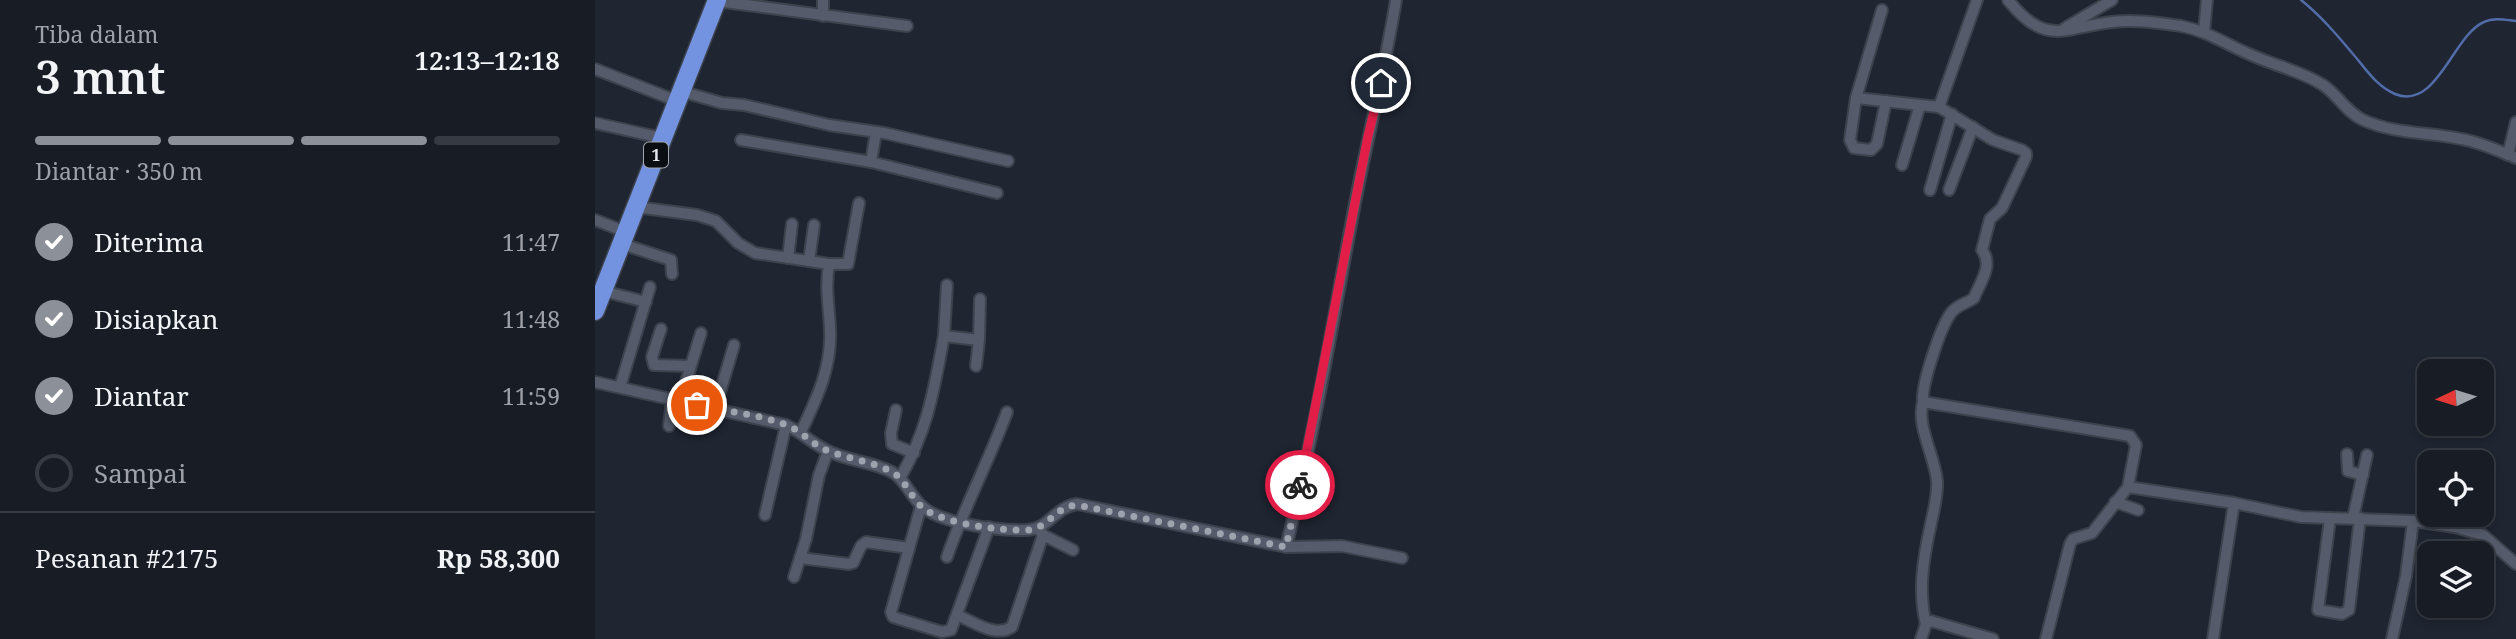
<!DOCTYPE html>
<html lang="id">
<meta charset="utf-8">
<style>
:root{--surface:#171c25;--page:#20252d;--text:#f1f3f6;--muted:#9ea1a7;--line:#363a42;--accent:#8c9099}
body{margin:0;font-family:"Noto Serif",serif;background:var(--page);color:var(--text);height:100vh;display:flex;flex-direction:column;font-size:26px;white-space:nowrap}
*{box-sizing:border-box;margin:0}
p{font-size:23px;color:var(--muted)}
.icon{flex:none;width:38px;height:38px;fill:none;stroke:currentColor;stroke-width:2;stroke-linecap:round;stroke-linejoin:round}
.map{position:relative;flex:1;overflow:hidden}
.drawer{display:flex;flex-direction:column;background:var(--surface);width:595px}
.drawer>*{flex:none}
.needle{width:46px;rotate:266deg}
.controls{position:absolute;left:1822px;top:359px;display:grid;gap:14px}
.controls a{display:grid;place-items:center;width:77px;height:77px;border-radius:14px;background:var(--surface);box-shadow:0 4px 10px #0003,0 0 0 2px var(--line);font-size:35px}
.pin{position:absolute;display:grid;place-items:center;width:60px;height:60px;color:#fff;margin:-30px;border:4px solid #fff;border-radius:50%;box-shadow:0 2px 7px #0007}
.courier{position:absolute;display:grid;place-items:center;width:70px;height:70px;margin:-35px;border:5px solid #e11d48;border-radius:50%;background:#fff;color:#222;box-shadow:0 2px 9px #0007}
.summary em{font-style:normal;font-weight:600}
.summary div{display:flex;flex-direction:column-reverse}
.summary{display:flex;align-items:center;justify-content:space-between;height:119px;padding:0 35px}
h1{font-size:46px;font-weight:600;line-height:52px}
.bar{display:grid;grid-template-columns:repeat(4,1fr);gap:10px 7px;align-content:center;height:84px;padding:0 35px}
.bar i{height:9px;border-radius:5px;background:var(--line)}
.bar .active{background:var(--accent)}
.bar p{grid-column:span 4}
.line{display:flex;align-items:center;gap:18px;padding:0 35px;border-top:2px solid var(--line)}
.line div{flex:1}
ol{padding:0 35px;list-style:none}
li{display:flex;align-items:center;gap:21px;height:77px}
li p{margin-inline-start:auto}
li .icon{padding:7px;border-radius:50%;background:var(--accent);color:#fff;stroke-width:4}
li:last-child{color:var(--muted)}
li i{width:38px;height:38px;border:4px solid var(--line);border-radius:50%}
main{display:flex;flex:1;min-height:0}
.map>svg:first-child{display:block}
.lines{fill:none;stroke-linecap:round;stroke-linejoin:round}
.stream{stroke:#526ca9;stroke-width:2.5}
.minor-casing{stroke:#3d424d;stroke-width:14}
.highway-casing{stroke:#3d424d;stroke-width:21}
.minor{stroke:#555b6a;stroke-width:10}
.highway{stroke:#7393e1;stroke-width:18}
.done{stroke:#9ea3ad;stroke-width:7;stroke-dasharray:0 12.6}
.route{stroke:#e11d48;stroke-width:9}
.labels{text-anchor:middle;stroke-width:5;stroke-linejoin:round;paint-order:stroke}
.shield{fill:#0b0e13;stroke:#a2a6ae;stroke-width:2}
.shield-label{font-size:16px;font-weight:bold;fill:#e3e7f0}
</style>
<main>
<section class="drawer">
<div class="summary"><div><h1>3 mnt</h1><p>Tiba dalam</p></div><em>12:13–12:18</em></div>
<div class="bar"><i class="active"></i><i class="active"></i><i class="active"></i><i></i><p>Diantar · 350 m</p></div>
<ol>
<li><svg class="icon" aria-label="check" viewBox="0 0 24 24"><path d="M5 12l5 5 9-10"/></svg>Diterima<p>11:47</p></li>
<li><svg class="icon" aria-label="check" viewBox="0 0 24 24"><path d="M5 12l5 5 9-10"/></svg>Disiapkan<p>11:48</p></li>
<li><svg class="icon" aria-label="check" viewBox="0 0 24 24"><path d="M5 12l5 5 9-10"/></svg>Diantar<p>11:59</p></li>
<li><i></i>Sampai</li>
</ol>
<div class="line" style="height:91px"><div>Pesanan #2175</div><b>Rp 58,300</b></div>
</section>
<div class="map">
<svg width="1921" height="639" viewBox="0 0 1921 639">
<rect width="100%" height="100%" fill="#1f2531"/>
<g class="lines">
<path class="stream" d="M1706 0C1725 15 1742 35 1758 54 1771 69 1781 86 1800 94 1842 111 1858 35 1889 22 1899 17 1911 20 1921 21"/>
<g class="minor-casing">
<g id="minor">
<path d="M228 0V16"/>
<path d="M1413 0C1451 47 1468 28 1517 22 1540 19 1564 23 1586 26 1612 31 1631 44 1654 54 1678 65 1706 71 1728 85 1743 95 1751 112 1768 120 1799 134 1833 132 1866 139 1885 142 1904 151 1921 158"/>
<path d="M121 1 312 26"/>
<path d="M1287 10 1261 98 1344 107"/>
<path d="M1470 28 1517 0"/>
<path d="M1609 32 1612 0"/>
<path d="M0 69 82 101"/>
<path d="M85 91 127 103 149 105 234 125 289 133 413 161"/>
<path d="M1261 98 1255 140 1259 148 1276 150 1282 144 1291 101"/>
<path d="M0 123 67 138"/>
<path d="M146 140 276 162 402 193"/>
<path d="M1913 155 1921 122"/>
<path d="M276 162 281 132"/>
<path d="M1307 165 1325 105"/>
<path d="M1335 190 1357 114"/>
<path d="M1354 190 1378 127"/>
<path d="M41 207 102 215 121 221 143 243 160 253 234 264C230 287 234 306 235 329 237 367 222 398 206 432"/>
<path d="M0 220 31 232"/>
<path d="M27 244 76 260 77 274"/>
<path d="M193 258 197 224"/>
<path d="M214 261 219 225"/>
<path d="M234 264H253L264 203"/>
<path d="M8 291 51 302"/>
<path d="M66 329 57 357 59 365 95 366"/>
<path d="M349 336 352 285"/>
<path d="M384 340 385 299"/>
<path d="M0 382 191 425C206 432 217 443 231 450 251 461 276 461 297 472 311 480 316 498 329 508 349 524 406 531 432 530 454 529 460 507 482 504L691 547C720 432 739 314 761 198 774 132 790 67 801 0"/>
<path d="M25 387 55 287"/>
<path d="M85 401 106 333"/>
<path d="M1328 402C1326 385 1346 326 1356 313 1363 304 1371 304 1379 298 1385 282 1399 265 1387 250L1395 219 1407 208 1431 157V153L1427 150 1398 140 1344 107 1382 0"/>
<path d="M120 409 139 345"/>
<path d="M301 410 296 433 297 444 319 453"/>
<path d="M74 426 77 400"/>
<path d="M1752 454 1753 471 1768 475"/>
<path d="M305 478C333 430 339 389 349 336L384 340 381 366"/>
<path d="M1520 502 1543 510"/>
<path d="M326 506 296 612 298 617 347 632 356 630 394 527"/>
<path d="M170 515 191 425"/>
<path d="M1758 518 1772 455"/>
<path d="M1735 519 1723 610 1747 614 1754 610 1765 518"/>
<path d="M448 535 478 550"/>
<path d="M691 547 747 546 807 558"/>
<path d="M352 557C369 507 394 461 412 412"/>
<path d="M205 558 254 564 258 563 266 546 271 542 314 548"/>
<path d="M199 577 211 539 224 475 233 451"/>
<path d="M362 615C379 622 400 638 417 627L448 535 443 528"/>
<path d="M1331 624C1323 592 1328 560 1335 528 1338 513 1343 496 1342 481 1340 457 1321 425 1328 402L1535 436 1541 445 1533 487"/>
<path d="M1326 639 1331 624 1336 621 1398 639"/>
<path d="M1451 639 1475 544 1478 539 1497 533 1533 487 1639 503 1706 517 1818 521 1860 527 1888 535 1921 564"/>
<path d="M1618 639 1639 503"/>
<path d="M1797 639 1811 576 1818 521"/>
</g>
</g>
<g class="highway-casing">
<path id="highway" d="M0 311 122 0"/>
</g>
<use href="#minor" class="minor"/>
<use href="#highway" class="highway"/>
</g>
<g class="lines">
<path class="done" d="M102 405C131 412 164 414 191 425 208 431 219 447 236 452 256 459 278 462 297 472 311 480 316 498 328 508 349 524 406 531 432 530 454 529 460 506 482 505L691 547 705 485"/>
<path class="route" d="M705 485 773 136 786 83"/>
</g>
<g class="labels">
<rect class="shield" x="49" y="142.5" width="24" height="25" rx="5"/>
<g class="shield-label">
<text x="61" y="161">1</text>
</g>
</g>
</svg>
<div class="controls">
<a><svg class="needle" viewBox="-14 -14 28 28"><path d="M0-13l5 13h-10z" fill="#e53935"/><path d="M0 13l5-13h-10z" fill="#9ea1a7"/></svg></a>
<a><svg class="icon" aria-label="locate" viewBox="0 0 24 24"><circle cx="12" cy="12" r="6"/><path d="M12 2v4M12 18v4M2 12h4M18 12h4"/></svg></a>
<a><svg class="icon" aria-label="layers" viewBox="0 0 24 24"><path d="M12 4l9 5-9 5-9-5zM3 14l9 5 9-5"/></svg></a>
</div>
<div class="pin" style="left:102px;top:405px;background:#ea580c"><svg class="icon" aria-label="bag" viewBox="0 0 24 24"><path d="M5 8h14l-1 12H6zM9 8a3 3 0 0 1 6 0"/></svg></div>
<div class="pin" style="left:786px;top:83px;background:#1f2937"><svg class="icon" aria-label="home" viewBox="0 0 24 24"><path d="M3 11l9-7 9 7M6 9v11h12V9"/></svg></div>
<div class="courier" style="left:705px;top:485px"><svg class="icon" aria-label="bike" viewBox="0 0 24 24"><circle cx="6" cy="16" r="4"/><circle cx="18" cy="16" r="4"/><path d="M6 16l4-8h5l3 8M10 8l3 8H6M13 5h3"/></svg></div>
</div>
</main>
